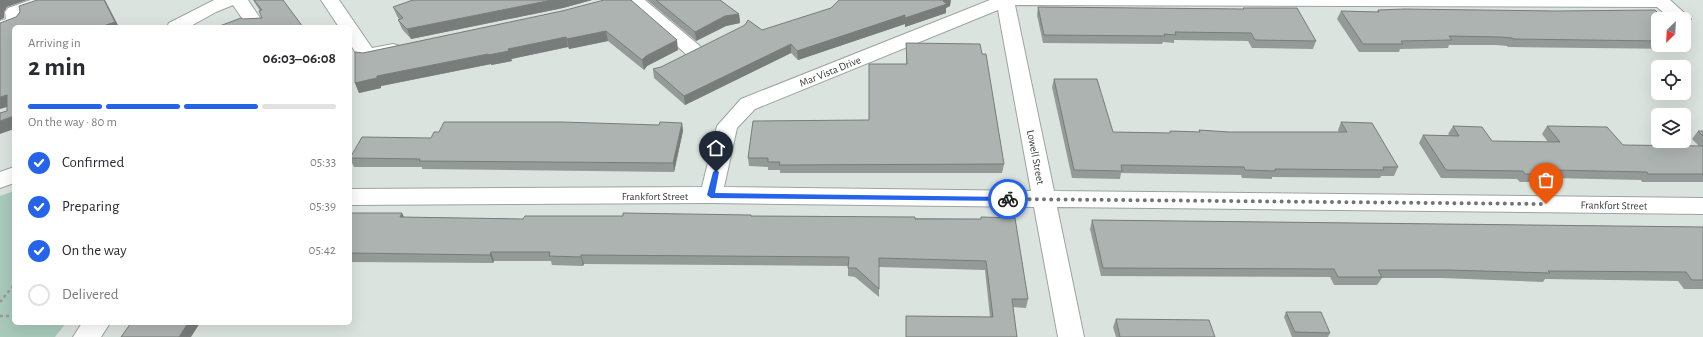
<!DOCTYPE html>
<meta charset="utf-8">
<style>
:root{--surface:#fff;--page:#f7f7f7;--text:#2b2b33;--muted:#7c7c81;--line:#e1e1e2;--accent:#2563eb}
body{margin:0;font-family:"Alegreya Sans",sans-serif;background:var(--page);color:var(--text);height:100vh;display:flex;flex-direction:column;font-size:15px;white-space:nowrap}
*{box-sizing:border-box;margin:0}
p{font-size:13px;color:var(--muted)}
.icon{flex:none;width:22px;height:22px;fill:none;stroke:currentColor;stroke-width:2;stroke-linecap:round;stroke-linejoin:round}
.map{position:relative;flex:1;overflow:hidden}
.side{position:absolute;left:12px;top:25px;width:340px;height:300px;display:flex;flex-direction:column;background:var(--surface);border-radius:6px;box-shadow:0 4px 16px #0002}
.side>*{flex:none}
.needle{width:26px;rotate:204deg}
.controls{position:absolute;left:1651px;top:12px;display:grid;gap:8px}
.controls a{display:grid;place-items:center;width:40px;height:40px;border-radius:6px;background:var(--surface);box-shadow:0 4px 16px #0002;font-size:20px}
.pin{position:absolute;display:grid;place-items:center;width:34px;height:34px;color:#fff;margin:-41px -17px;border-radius:50% 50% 50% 0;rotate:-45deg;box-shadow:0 0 4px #0007}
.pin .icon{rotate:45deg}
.courier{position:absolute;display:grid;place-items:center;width:40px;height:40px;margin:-20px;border:3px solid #2563eb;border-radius:50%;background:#fff;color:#222;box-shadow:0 1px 5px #0007}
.headline em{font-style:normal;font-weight:700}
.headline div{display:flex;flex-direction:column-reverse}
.headline{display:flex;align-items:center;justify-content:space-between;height:68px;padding:0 16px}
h1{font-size:26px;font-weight:700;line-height:30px}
.bar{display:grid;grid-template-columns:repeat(4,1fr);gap:6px 4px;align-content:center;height:48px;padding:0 16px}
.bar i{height:5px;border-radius:3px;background:var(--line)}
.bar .on{background:var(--accent)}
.bar p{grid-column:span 4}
ol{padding:0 16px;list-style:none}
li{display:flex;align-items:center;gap:12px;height:44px}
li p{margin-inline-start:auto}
li .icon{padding:4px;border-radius:50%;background:var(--accent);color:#fff;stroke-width:4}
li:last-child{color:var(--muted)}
li i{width:22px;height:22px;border:2px solid var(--line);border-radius:50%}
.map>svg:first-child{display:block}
.green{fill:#a8cabb}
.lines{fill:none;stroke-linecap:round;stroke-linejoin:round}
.minor-casing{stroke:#9ca3a0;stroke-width:2}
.path{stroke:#979d9a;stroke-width:2.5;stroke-dasharray:3 3;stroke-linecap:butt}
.minor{fill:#fff;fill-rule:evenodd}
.wall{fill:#949a97}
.shaded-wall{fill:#787d7b}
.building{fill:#acb3b0;stroke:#787d7b}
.route{fill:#2563eb}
.done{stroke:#707573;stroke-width:4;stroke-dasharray:0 7.2}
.labels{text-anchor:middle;stroke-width:3.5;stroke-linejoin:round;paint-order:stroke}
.street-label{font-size:11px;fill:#373a39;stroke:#fff}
</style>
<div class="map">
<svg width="1703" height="337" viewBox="0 0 1703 337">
<rect width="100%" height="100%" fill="#dbe3df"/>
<path class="green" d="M14 191V323H66L55 337H0V196Z"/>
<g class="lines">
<g class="minor-casing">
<g id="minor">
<path d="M31 0H57L54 4 24 15 25 22 22 26 14 27V29L0 33V21L6 19 5 12 8 8Z"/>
<path d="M214 0H248L266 27H248L233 5 216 12 189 27H167L169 23Z"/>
<path d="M321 0H339L372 48 393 44 400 46 403 50 400 54C387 57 373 62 360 59L350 44V27H339Z"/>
<path d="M625 0H645L701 47 704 51 701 55 694 57 687 55Z"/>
<path d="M990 0H1670L1691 19 1688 23 1684 24V19H1671L1657 7 1015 5 1054 191 1703 198V214L1057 207 1084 337H1058L1034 207 711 203 350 205V189L702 187 717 126 741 99ZM998 10 1031 191 724 187 737 128 755 109Z"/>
<path d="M14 167V183L0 188V172Z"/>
<path d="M82 323H110L101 337H73Z"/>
</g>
</g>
<g class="path">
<path d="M0 302 14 285"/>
<path d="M0 316H14"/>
</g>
<use href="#minor" class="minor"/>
</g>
<g class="wall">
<path d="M253 0H283L303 27 243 19 262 18 260 11Z"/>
<path d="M413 0H592L563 8 411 39 402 29 398 20 399 19 397 16 393 7Z"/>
<path d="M647 0H720L739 14 740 23 726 26 696 41Z"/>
<path d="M950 6 946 8V13L905 27V24L798 60 791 53 685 105 654 78 653 69 661 67 762 30Z"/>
<path d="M1038 7 1243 9V8L1316 41 1313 49 1252 48 1248 41 1174 40V43L1163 42 1162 44 1043 43 1037 15Z"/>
<path d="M1378 10 1658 19V45H1683L1680 49 1508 47 1507 46 1496 45H1449L1448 48 1400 49 1399 52H1359L1337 19 1341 11 1377 12Z"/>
<path d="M562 11 678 50 647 66 644 70 608 41 569 49 568 47 511 59 512 61 491 65V64L381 86V88L359 93 355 83 363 53Z"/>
<path d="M906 43 1004 164 1002 173H780V170H768V167L749 166 748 158 869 120 906 64Z"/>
<path d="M1054 79 1113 132 1170 133V131L1199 132V130L1229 132H1339L1338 130 1341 122 1398 167 1394 176H1381L1380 178 1272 177V179L1242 178 1241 175 1121 173 1120 179 1072 178 1052 87Z"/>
<path d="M682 123 683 131 674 172 422 169V167H354L350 159V158L431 138 659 125Z"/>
<path d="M1453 126 1492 141 1548 142 1542 134 1547 126 1623 145 1699 146 1692 139 1698 131H1703V182H1642L1641 180 1552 178 1549 182H1520L1517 179 1441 178 1419 143 1423 135H1449L1448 134Z"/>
<path d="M350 213 405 217 523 219 751 216 981 219V217L1028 299 1026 308 1013 307 1017 337H906V316L990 317 985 270 879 267V297L855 277 848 276V266L584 264 583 266 552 265 551 261H494L493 263 350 262Z"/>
<path d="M1092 220 1703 227V289H1684L1678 281 1545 279 1543 282 1442 278H1382L1377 285H1334L1330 277 1101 276 1090 229Z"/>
<path d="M1286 312 1330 333 1328 337H1292L1284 317Z"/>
<path d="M1116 319 1215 337H1116L1113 327Z"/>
</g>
<g class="shaded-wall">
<path d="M0 0H27L7 7 4 12V18L0 20Z"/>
<path d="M104 0H105L119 27H107L106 25Z"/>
<path d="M552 0H592L563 8 411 39 407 29Z"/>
<path d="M944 0H951L950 6 946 8V13L905 27V18Z"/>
<path d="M739 14 740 23 726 26 696 41 695 32 725 16Z"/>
<path d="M905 15V24L798 60 797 51Z"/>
<path d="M606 31 608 41 569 49 567 39Z"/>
<path d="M566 37 568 47 511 59 508 49Z"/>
<path d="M677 40 678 50 647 66 644 70 642 60 646 56Z"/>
<path d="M791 44V53L685 105 684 96Z"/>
<path d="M509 51 512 61 491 65V64L381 86V88L359 93 355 83 377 76 488 54Z"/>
<path d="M7 95 14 105 0 109V97Z"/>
<path d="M14 116V129L0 134V121Z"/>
<path d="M682 123 683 131 674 172 673 163Z"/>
<path d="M402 213 406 221 400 217Z"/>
<path d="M491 252 494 261 493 263 490 255Z"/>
<path d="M581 255 584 264 583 266 581 257Z"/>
<path d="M188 323H200L191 337H179Z"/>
</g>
<g class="building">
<path d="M37 0H104L115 22 106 25 107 27H14V116L0 121V113L7 111V95L0 97V23L16 17 20 12 19 6Z"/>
<path d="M254 0H283L303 27H217L241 18 243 19 262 18 259 11 262 10Z"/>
<path d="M413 0H552L407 29 398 20 403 18 393 7Z"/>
<path d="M604 0H631L677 40 646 56 642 60 606 31 567 39 566 37 508 49 509 51 488 55V54L377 76V78L355 83V52L363 53 562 11Z"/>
<path d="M656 0H720L739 14 725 16 695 32Z"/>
<path d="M839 0H944L943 1 947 4 905 18V15L797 51 791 44 684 96 653 69 661 67 745 25 748 20 762 30 831 8Z"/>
<path d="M1038 7 1244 9 1243 8H1297L1316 41 1255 40 1251 33 1175 32 1176 35 1164 34 1165 36 1044 35Z"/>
<path d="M1404 9 1556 11 1655 10 1664 19H1658V41L1513 39 1512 38 1500 37 1449 36 1452 40 1401 41 1403 44H1363L1341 11 1379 12 1378 10Z"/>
<path d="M906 43 980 44 982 54H986L1004 164 779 165 780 162H768V158H748L753 121 869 120V64H907Z"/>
<path d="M1054 79H1097L1113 132 1170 133V131L1200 132 1199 130 1229 132H1347L1341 122 1372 123 1398 167H1383L1384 170 1275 169V171L1245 170 1244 167 1121 165 1122 171 1074 170Z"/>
<path d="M444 122H561L659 125 660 122 682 123 673 163 419 161 420 159 350 158 362 137 431 138 434 132H439Z"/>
<path d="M1453 126 1482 127 1492 141 1560 142 1547 126 1607 127 1623 145 1703 146V174H1648L1647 172 1552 170 1555 174H1525L1523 171 1446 170 1423 135 1459 136Z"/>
<path d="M1698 131H1703V136Z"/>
<path d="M350 213H402L400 217 523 219 525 216H623V213L751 215V216L915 217V219H981V217L1015 218 1028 299H1012L1017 337H906V316L993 317 986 261 879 258V289L856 268H848L849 257 581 255V257L549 256 550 252H491L490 255 350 253Z"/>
<path d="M1092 220 1703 227V280H1692L1686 272 1548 271 1550 273 1448 270H1378L1382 277H1338L1334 269 1103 268Z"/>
<path d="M1286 312H1321L1330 333 1295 332Z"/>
<path d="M1116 319 1209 320 1215 337H1120Z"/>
<path d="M131 323H188L179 337H121Z"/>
</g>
<path class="route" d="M716 170 719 172 715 193 1008 197 1011 199 1008 201 711 198 707 195 713 172Z"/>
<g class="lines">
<path class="done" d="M1008 199 1546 204"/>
</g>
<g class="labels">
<g class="street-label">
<text transform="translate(830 71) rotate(-22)" y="4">Mar Vista Drive</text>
<text transform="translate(1036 157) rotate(79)" y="4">Lowell Street</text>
<text x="655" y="200">Frankfort Street</text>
<text transform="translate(1614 205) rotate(1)" y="4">Frankfort Street</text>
</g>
</g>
</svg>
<div class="controls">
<a><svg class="needle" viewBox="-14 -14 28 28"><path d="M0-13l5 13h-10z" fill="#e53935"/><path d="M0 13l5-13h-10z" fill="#7c7c81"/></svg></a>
<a><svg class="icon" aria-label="locate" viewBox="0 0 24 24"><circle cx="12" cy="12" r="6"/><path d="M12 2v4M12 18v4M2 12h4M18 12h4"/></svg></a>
<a><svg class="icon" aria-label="layers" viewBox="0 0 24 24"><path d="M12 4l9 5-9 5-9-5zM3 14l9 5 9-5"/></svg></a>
</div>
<div class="pin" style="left:1546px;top:204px;background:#ea580c"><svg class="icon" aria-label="bag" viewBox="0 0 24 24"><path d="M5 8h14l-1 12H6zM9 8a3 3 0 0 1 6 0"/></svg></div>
<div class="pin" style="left:716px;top:172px;background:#1f2937"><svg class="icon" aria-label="home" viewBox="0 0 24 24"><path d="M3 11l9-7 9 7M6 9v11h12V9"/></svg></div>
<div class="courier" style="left:1008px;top:199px"><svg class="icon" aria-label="bike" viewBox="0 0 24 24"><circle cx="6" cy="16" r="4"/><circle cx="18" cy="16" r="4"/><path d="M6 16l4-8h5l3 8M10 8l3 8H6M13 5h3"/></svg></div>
<section class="side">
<div class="headline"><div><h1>2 min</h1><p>Arriving in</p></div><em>06:03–06:08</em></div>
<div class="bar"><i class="on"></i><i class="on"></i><i class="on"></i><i></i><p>On the way · 80 m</p></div>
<ol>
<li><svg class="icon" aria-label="check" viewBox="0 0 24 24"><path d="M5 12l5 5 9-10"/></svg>Confirmed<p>05:33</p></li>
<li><svg class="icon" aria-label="check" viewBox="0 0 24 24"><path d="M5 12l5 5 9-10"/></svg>Preparing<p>05:39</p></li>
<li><svg class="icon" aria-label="check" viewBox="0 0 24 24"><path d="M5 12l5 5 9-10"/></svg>On the way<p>05:42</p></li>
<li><i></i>Delivered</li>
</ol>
</section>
</div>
